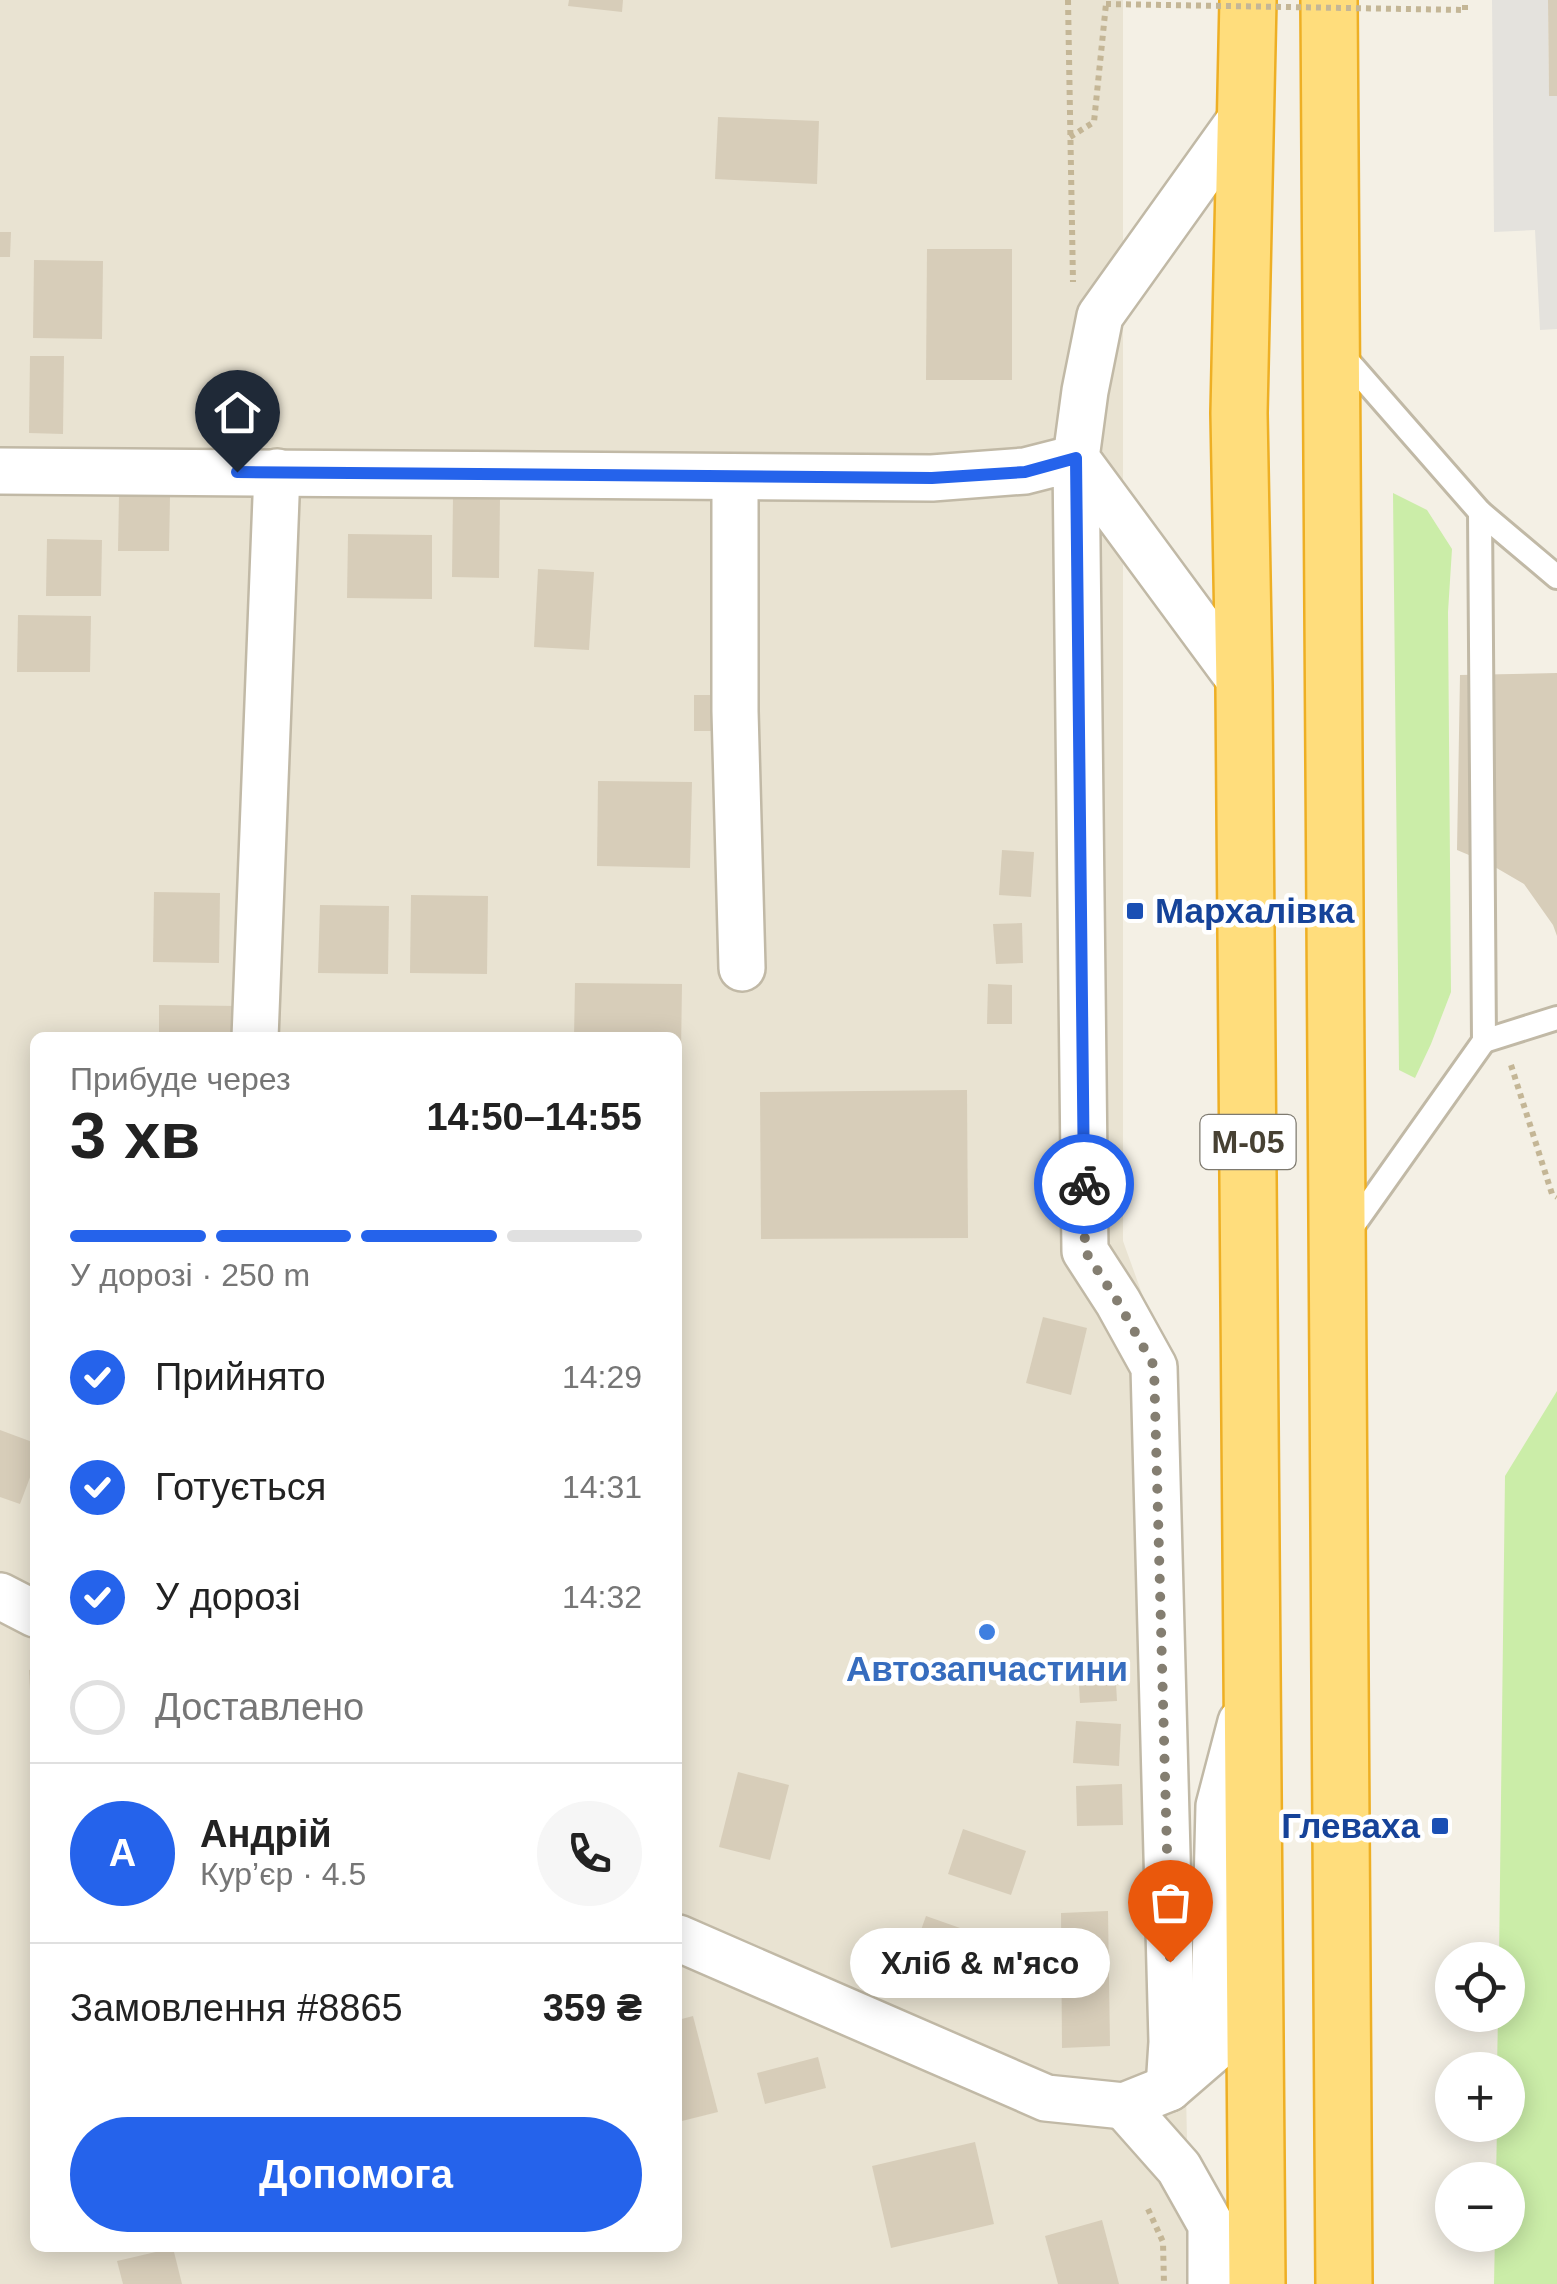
<!DOCTYPE html>
<html lang="uk">
<meta charset="utf-8">
<style>
:root{--surface:#fff;--page:#f6f6f6;--text:#222;--muted:#767676;--line:#e0e0e0;--accent:#2563eb}
body{margin:0;font-family:Helvetica,sans-serif;background:var(--page);color:var(--text);height:100vh;display:flex;flex-direction:column;font-size:38px;white-space:nowrap}
*{box-sizing:border-box;margin:0}
p{font-size:32px;color:var(--muted)}
.icon{flex:none;width:55px;height:55px;fill:none;stroke:currentColor;stroke-width:2;stroke-linecap:round;stroke-linejoin:round}
.map{position:relative;flex:1;overflow:hidden}
.drawer{position:absolute;left:30px;top:1032px;width:652px;height:1220px;display:flex;flex-direction:column;background:var(--surface);border-radius:15px;box-shadow:0 5px 25px #0003}
.drawer>*{flex:none}
.buttons{position:absolute;left:1435px;top:1942px;display:grid;gap:20px}
.buttons a{display:grid;place-items:center;width:90px;height:90px;border-radius:50%;background:var(--surface);box-shadow:0 5px 25px #0003;font-size:50px}
.pin{position:absolute;display:grid;place-items:center;width:85px;height:85px;color:#fff;margin:-102px -42px;border-radius:50% 50% 50% 0;rotate:-45deg;box-shadow:0 0 10px #0007}
.pin .icon{rotate:45deg}
.courier{position:absolute;display:grid;place-items:center;width:100px;height:100px;margin:-50px;border:8px solid #2563eb;border-radius:50%;background:#fff;color:#222;box-shadow:0 2px 12px #0007}
.bubble{position:absolute;height:70px;border-radius:35px;background:var(--surface);box-shadow:0 5px 25px #0003;font-size:32px;font-weight:700;line-height:70px;text-align:center}
.overview em{font-style:normal;font-weight:700}
.overview div{display:flex;flex-direction:column-reverse}
.overview{display:flex;align-items:center;justify-content:space-between;height:170px;padding:0 40px}
h1{font-size:65px;font-weight:700;line-height:75px}
.bar{display:grid;grid-template-columns:repeat(4,1fr);gap:15px 10px;align-content:center;height:120px;padding:0 40px}
.bar i{height:12px;border-radius:8px;background:var(--line)}
.bar .active{background:var(--accent)}
.bar p{grid-column:span 4}
.line{display:flex;align-items:center;gap:25px;padding:0 40px;border-top:2px solid var(--line)}
.line div{flex:1}
.round{display:grid;place-items:center;flex:none;width:105px;height:105px;border-radius:52px;background:var(--page)}
ol{padding:0 40px;list-style:none}
li{display:flex;align-items:center;gap:30px;height:110px}
li p{margin-inline-start:auto}
li .icon{padding:10px;border-radius:50%;background:var(--accent);color:#fff;stroke-width:4}
li:last-child{color:var(--muted)}
li i{width:55px;height:55px;border:5px solid var(--line);border-radius:50%}
.action{display:flex;gap:20px;margin-top:auto;padding:20px 40px}
.action a{flex:1;height:115px;border-radius:60px;background:var(--accent);color:#fff;font-size:40px;font-weight:700;line-height:115px;text-align:center}
.map>svg:first-child{display:block}
.residential{fill:#e9e3d2;fill-rule:evenodd}
.green{fill:#cbeda8}
.parking{fill:#e4e2dd}
.building{fill:#d7cdb9}
.lines{fill:none;stroke-linecap:round;stroke-linejoin:round}
.service-casing{stroke:#c1b9a6;stroke-width:28}
.minor-casing{stroke:#c1b9a6;stroke-width:50}
.trunk-casing{stroke:#eeaf24;stroke-width:60}
.path{stroke:#c4b696;stroke-width:6;stroke-dasharray:5 5;stroke-linecap:butt}
.service{stroke:#fff;stroke-width:22}
.minor{stroke:#fff;stroke-width:45}
.trunk{stroke:#ffdd7c;stroke-width:55}
.path-bridge{stroke:#c4b696;stroke-width:6;stroke-dasharray:5 5;stroke-linecap:butt}
.done{stroke:#847e71;stroke-width:10;stroke-dasharray:0 18}
.route{stroke:#2563eb;stroke-width:12}
.transit-dot{fill:#1a4fb4;stroke:#fff;stroke-width:4}
.shop-dot{fill:#3f7fe0;stroke:#fff;stroke-width:4}
.labels{text-anchor:middle;stroke-width:9;stroke-linejoin:round;paint-order:stroke}
.shield{fill:#fff;stroke:#7e7a70;stroke-width:2.5}
.shield-label{font-size:32px;font-weight:bold;fill:#474133}
.transit-label{font-size:35px;font-weight:bold;fill:#164399;stroke:#fff;text-anchor:start}
.shop-label{font-size:35px;font-weight:bold;fill:#366cbe;stroke:#fff}
</style>
<div class="map">
<svg width="1557" height="2284" viewBox="0 0 1557 2284">
<rect width="100%" height="100%" fill="#f4f0e5"/>
<path class="residential" d="M0 0H1123V1241L1171 1374 1190 2284H0ZM35 1038H678V2248H35Z"/>
<g class="green">
<path d="M1393 493 1427 510 1452 549 1448 612 1451 992 1431 1044 1415 1078 1399 1070Z"/>
<path d="M1557 1391V2284H1494L1495 2235H1508V2180H1496L1497 2125H1508V2070H1497L1498 2015H1508V1960H1499L1505 1476Z"/>
</g>
<path class="parking" d="M1492 0H1548L1549 95 1557 96V329L1540 330 1535 230 1494 232Z"/>
<g class="building">
<path d="M569 0H623L622 12 568 6Z"/>
<path d="M1548 0H1557V96H1549Z"/>
<path d="M718 117 819 121 817 184 715 179Z"/>
<path d="M0 232H11L10 257H0Z"/>
<path d="M927 249H1012V380H926Z"/>
<path d="M34 260 103 261 102 339 33 338Z"/>
<path d="M30 356H64L63 434 29 433Z"/>
<path d="M119 496 170 497 169 551H118Z"/>
<path d="M453 497 500 498 499 578 452 577Z"/>
<path d="M348 534 432 535V599L347 598Z"/>
<path d="M47 539 102 540 101 596H46Z"/>
<path d="M538 569 594 572 589 650 534 647Z"/>
<path d="M18 615 91 616 90 672H17Z"/>
<path d="M1557 673V936L1553 925 1524 884 1488 863 1457 850 1460 675Z"/>
<path d="M694 695H716L715 731H694Z"/>
<path d="M598 781 692 782 690 868 597 866Z"/>
<path d="M1002 850 1034 852 1031 897 999 895Z"/>
<path d="M154 892 220 893 219 963 153 962Z"/>
<path d="M411 895 488 896 487 974 410 973Z"/>
<path d="M320 905 389 906 388 974 318 973Z"/>
<path d="M1022 923 1023 963 996 964 993 924Z"/>
<path d="M575 983 682 984 681 1053H678V1038H574Z"/>
<path d="M988 984 1012 985V1024H987Z"/>
<path d="M159 1005 239 1006V1038H159Z"/>
<path d="M967 1090 968 1238 761 1239 760 1092Z"/>
<path d="M1043 1317 1087 1328 1071 1395 1026 1383Z"/>
<path d="M0 1430 35 1443V1464L20 1504 0 1497Z"/>
<path d="M1115 1666 1117 1701 1080 1703 1078 1669Z"/>
<path d="M35 1669V1731H32L29 1670Z"/>
<path d="M1076 1721 1121 1724 1119 1766 1073 1763Z"/>
<path d="M738 1772 789 1785 770 1860 719 1847Z"/>
<path d="M1122 1784 1123 1825 1077 1826 1076 1786Z"/>
<path d="M963 1829 1026 1851 1011 1895 948 1874Z"/>
<path d="M1108 1911 1110 2046 1062 2048 1061 1913Z"/>
<path d="M926 1916 997 1941 977 1998 906 1972Z"/>
<path d="M693 2016 718 2112 678 2122V2020Z"/>
<path d="M818 2057 826 2088 765 2104 757 2073Z"/>
<path d="M975 2142 994 2224 891 2248 872 2166Z"/>
<path d="M1102 2220 1119 2284H1058L1045 2236Z"/>
<path d="M173 2248 182 2284H123L117 2261Z"/>
</g>
<g class="lines">
<g class="service-casing">
<g id="service">
<path d="M1339 351 1480 512 1484 1041 1348 1233"/>
<path d="M1480 512 1557 577"/>
<path d="M1484 1041 1557 1018"/>
</g>
</g>
<g class="minor-casing">
<g id="minor">
<path d="M0 471 932 478 1025 471 1076 458 1085 1251 1118 1302 1154 1367 1172 2042 1169 2088"/>
<path d="M735 477V711L742 968"/>
<path d="M1244 686 1076 458 1085 391 1100 316 1245 113"/>
<path d="M255 1038 277 472"/>
<path d="M0 1596 35 1614"/>
<path d="M678 1938 1046 2098 1124 2106 1169 2088 1213 2050 1219 1806 1241 1722"/>
<path d="M1124 2106 1179 2168 1211 2225V2284"/>
</g>
</g>
<g class="trunk-casing">
<g id="trunk">
<path d="M1248 0 1239 413 1244 686 1257 2284"/>
<path d="M1329 0 1344 2284"/>
</g>
</g>
<g class="path">
<path d="M1068 0 1073 282"/>
<path d="M1465 10V0"/>
<path d="M1070 137 1094 122 1106 4"/>
<path d="M1511 1065 1552 1194 1557 1197"/>
<path d="M1148 2209 1163 2242 1164 2284"/>
</g>
<use href="#service" class="service"/>
<use href="#minor" class="minor"/>
<use href="#trunk" class="trunk"/>
<path class="path-bridge" d="M1106 4 1465 10"/>
</g>
<g class="lines">
<path class="done" d="M1084 1184 1085 1251 1118 1302 1154 1366 1170 1962"/>
<path class="route" d="M237 472 932 478 1025 472 1076 458 1084 1184"/>
</g>
<g class="transit-dot">
<rect x="1125" y="901" width="20" height="20" rx="5"/>
<rect x="1430" y="1816" width="20" height="20" rx="5"/>
</g>
<circle class="shop-dot" cx="987" cy="1632" r="10"/>
<g class="labels">
<rect class="shield" x="1200.5" y="1115" width="95" height="54" rx="8"/>
<g class="shield-label">
<text x="1248" y="1153">М-05</text>
</g>
<g class="transit-label">
<text x="1155" y="923">Мархалівка</text>
<text x="1420" y="1838" text-anchor="end">Глеваха</text>
</g>
<g class="shop-label">
<text x="987" y="1681">Автозапчастини</text>
</g>
</g>
</svg>
<div class="buttons">
<a><svg class="icon" aria-label="locate" viewBox="0 0 24 24"><circle cx="12" cy="12" r="6"/><path d="M12 2v4M12 18v4M2 12h4M18 12h4"/></svg></a>
<a>+</a>
<a>−</a>
</div>
<div class="pin" style="left:1170px;top:1962px;background:#ea580c"><svg class="icon" aria-label="bag" viewBox="0 0 24 24"><path d="M5 8h14l-1 12H6zM9 8a3 3 0 0 1 6 0"/></svg></div>
<div class="pin" style="left:237px;top:472px;background:#1f2937"><svg class="icon" aria-label="home" viewBox="0 0 24 24"><path d="M3 11l9-7 9 7M6 9v11h12V9"/></svg></div>
<div class="courier" style="left:1084px;top:1184px"><svg class="icon" aria-label="bike" viewBox="0 0 24 24"><circle cx="6" cy="16" r="4"/><circle cx="18" cy="16" r="4"/><path d="M6 16l4-8h5l3 8M10 8l3 8H6M13 5h3"/></svg></div>
<div class="bubble" style="left:850px;top:1928px;width:260px">Хліб &amp; м'ясо</div>
<section class="drawer">
<div class="overview"><div><h1>3 хв</h1><p>Прибуде через</p></div><em>14:50–14:55</em></div>
<div class="bar"><i class="active"></i><i class="active"></i><i class="active"></i><i></i><p>У дорозі · 250 m</p></div>
<ol>
<li><svg class="icon" aria-label="check" viewBox="0 0 24 24"><path d="M5 12l5 5 9-10"/></svg>Прийнято<p>14:29</p></li>
<li><svg class="icon" aria-label="check" viewBox="0 0 24 24"><path d="M5 12l5 5 9-10"/></svg>Готується<p>14:31</p></li>
<li><svg class="icon" aria-label="check" viewBox="0 0 24 24"><path d="M5 12l5 5 9-10"/></svg>У дорозі<p>14:32</p></li>
<li><i></i>Доставлено</li>
</ol>
<div class="line" style="height:180px"><b class="round" style="background:var(--accent);color:#fff">А</b><div><b>Андрій</b><p>Кур’єр · 4.5</p></div><a class="round"><svg class="icon" aria-label="phone" viewBox="0 0 24 24"><path d="M5 4h4l2 5-3 2q2 4 5 5l2-3 5 2v4C11 20 4 13 5 4z"/></svg></a></div>
<div class="line" style="height:130px"><div>Замовлення #8865</div><b>359 ₴</b></div>
<div class="action"><a>Допомога</a></div>
</section>
</div>
